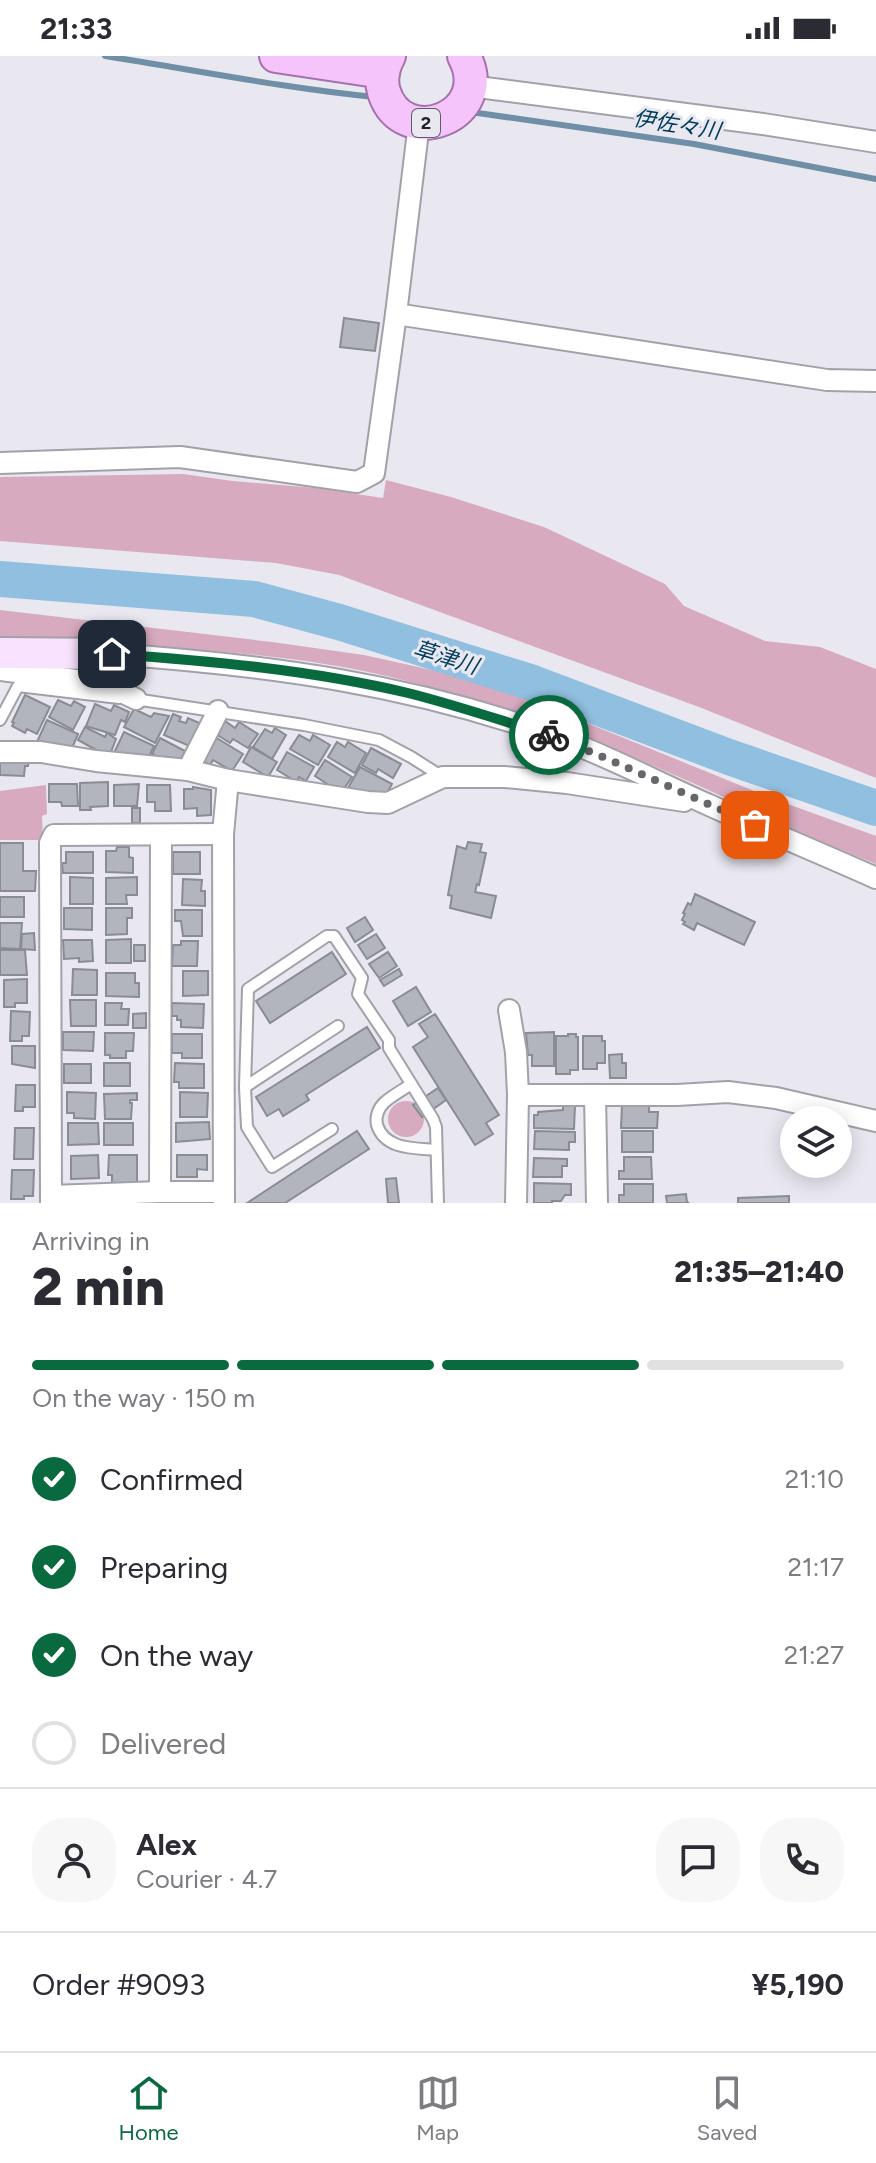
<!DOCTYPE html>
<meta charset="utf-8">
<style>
:root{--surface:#fff;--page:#f7f7f7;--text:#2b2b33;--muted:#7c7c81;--line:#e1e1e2;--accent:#0a6a3f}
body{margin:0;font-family:Figtree,"Noto Sans JP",sans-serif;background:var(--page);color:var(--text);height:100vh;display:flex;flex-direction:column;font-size:30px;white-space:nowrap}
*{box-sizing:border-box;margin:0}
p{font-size:26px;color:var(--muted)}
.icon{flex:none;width:44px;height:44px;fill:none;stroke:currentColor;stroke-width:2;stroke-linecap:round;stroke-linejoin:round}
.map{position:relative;height:1147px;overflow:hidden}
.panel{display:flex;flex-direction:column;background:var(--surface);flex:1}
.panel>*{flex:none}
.tools{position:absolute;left:780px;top:1050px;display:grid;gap:16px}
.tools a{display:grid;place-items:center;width:72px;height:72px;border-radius:50%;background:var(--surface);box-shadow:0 4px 20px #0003;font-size:40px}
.pin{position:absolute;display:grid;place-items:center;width:68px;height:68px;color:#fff;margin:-34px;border-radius:16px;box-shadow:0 4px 12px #0006}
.courier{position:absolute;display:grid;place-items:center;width:80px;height:80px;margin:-40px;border:6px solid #0a6a3f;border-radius:50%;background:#fff;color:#222;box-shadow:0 2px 10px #0007}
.overview em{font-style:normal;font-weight:800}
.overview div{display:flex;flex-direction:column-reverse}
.overview{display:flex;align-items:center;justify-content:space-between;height:136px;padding:0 32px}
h1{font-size:52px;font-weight:800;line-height:60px}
.bar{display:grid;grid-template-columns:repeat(4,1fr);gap:12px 8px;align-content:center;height:96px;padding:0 32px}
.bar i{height:10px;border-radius:6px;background:var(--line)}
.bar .selected{background:var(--accent)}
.bar p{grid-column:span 4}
.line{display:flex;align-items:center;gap:20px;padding:0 32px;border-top:2px solid var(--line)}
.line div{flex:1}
.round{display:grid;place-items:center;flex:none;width:84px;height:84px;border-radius:32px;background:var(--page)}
ol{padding:0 32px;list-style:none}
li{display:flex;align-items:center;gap:24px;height:88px}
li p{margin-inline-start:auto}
li .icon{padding:8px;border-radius:50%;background:var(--accent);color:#fff;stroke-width:4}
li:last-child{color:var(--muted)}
li i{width:44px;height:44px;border:4px solid var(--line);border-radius:50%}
.status{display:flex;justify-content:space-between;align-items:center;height:56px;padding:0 40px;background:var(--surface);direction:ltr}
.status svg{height:22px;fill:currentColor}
.tabs{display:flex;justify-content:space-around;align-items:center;height:112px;border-top:2px solid var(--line);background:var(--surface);font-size:22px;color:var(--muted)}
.tabs a{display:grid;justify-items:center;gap:4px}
.tabs .selected{color:var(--accent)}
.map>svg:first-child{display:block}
.green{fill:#d8aabf}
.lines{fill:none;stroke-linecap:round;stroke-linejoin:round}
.stream{stroke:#6f8fa7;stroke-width:6}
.river{stroke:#91bfe0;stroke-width:36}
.building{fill:#b2b5bd;stroke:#898c93;stroke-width:2}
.lane-casing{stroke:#a2a1a9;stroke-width:14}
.street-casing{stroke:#a2a1a9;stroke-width:24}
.secondary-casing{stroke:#a2a1a9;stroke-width:34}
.primary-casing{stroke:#a571ae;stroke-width:36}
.lane{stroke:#fff;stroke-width:10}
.street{stroke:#fff;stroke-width:20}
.secondary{stroke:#f9e2fd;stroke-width:30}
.primary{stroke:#f4c4fb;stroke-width:32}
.done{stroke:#66666b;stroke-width:8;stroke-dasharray:0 14.4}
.route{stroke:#0a6a3f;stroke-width:10}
.labels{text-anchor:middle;stroke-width:6;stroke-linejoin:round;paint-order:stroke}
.shield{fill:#e9e8f1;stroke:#5c5c61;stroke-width:2}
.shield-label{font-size:18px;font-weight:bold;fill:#202023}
.water-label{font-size:22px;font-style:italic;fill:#003c5c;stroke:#e9e8f1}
</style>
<div class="status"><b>21:33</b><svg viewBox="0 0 49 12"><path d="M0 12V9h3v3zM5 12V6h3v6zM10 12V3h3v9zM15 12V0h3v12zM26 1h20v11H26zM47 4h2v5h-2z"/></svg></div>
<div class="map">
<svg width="876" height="1147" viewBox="0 0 876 1147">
<rect width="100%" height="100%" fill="#e9e8f1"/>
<g class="green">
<path d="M183 418 233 425 316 432 383 442 386 424 451 441 544 471 665 528 684 550 765 585 820 591 876 613V722L699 651 339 519 276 507 0 485V421Z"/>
<path d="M0 554 272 586 364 599 450 618 533 645 774 743 876 780V808C786 773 700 727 610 692 539 664 465 639 391 621 264 591 130 591 0 584Z"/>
<path d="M46 729 47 758 42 760 43 784H0V735Z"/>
<circle cx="406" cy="1063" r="18"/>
</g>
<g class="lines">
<g class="stream">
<path d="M105 0C195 14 284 32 375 41"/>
<path d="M471 56 694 88 876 123"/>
</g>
<path class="river" d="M0 523 254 543 339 566 533 627 729 701 876 752"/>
</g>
<g class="building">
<path d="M344 262 379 267 375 295 340 291Z"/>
<path d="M25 639 50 651 37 678 27 673 25 677 12 670 14 667 12 666Z"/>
<path d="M58 644 71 650 74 645 85 651 73 674 49 661Z"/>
<path d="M95 648 111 655 114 649 129 656 125 666 121 664 115 679 86 670Z"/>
<path d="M134 653 151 661 154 657 169 660 155 687 124 671Z"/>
<path d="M173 658 181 661 179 665 186 667 188 662 204 669 194 692 164 679Z"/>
<path d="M47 664 78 678 70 697 37 686Z"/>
<path d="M225 665 235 672 239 666 258 678 248 692 233 683 230 687 216 678Z"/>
<path d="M85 671 105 681 107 677 116 683 109 701 78 684Z"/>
<path d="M275 672 286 679 272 703 253 691 265 673 272 677Z"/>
<path d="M124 676 154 690 146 707 114 697Z"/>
<path d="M299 679 310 685 313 679 330 689 318 709 290 693Z"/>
<path d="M215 681 243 698 232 715 213 704 210 709 201 704Z"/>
<path d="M160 682 185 695 177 711 152 698Z"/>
<path d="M337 686 345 691 348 686 366 697 355 717 328 701Z"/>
<path d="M251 691 277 706 268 721 243 706Z"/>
<path d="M371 692 401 708 393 722 378 713 376 717 362 709Z"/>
<path d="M287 696 314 711 306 725 299 721 297 726 277 714Z"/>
<path d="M0 701 29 703 28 710H25L24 720 0 719Z"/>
<path d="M325 704 352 721 341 737 315 720Z"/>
<path d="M360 711 392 728 385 741 376 736 373 740 362 734 359 739 348 732Z"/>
<path d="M108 726V750L90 751 91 754H80V727Z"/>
<path d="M49 728H77L78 750H62L61 746H49Z"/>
<path d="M139 728 137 750H114V729Z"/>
<path d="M147 729H170L171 755H155V746H147Z"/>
<path d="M193 731 211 734V759L197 760V752L184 753V733H193Z"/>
<rect x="132" y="752" width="8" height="15"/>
<path d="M468 786 482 788 480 796 486 797 479 829 477 828 475 836 496 840 491 862 450 852 452 840 448 839 457 790 466 793Z"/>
<path d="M0 787H23V815H36L35 835H0Z"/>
<path d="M117 791H129V801L133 802V817L106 816V795H116Z"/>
<path d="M66 796H93V817H63L62 807H66Z"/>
<rect x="173" y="796" width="27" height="22"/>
<path d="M70 821 93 822V848H70Z"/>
<path d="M137 821V839H126L127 848H106V822Z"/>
<path d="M183 823 202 824 201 835H205V850L182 849Z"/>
<path d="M695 838 755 866 744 889 697 867 694 874 683 868 685 866 682 864 685 858 683 857 688 847 691 849Z"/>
<rect x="0" y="841" width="24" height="20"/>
<path d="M64 852H92V874L64 873Z"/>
<path d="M106 852H132V862H127V878L106 879Z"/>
<path d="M175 854H202V880H183L181 865H175Z"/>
<path d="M365 861 373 874 355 886 347 872Z"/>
<path d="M0 867H22L20 893 0 892Z"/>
<path d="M34 877 35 894 21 893 22 878Z"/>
<path d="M376 878 385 892 367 903 358 889Z"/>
<path d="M131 883V907H106V884Z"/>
<path d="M63 884H92L93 905 79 906V902L64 903Z"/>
<path d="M181 885H198L197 910H172L173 889H181Z"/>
<rect x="134" y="889" width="11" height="16"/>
<path d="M0 894H25L27 919H0Z"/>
<path d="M332 896 346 918 270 967 256 945Z"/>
<path d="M388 896 397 910 379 922 369 908Z"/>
<path d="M73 913 97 914V939H72Z"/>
<path d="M399 913 402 919 384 930 380 924Z"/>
<path d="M183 915H208V939L183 940Z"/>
<path d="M106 917H135V927H139V941L106 940Z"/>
<path d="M27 923V947H15V951H4V924Z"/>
<path d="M416 931 431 956 408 970 393 945Z"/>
<path d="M70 944H96V970H71Z"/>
<path d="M105 947H122L121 953H129L128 969H105Z"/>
<path d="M172 947 204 948 203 972 181 971V964H177V960H172Z"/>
<path d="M11 955 30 956 29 980H22V985H10Z"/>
<path d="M146 957V972H133V958Z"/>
<path d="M435 958 499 1059 486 1067 493 1078 475 1089 413 991 428 981 419 968Z"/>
<path d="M367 971 380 992 306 1039 309 1044 283 1060 279 1053 267 1060 256 1041Z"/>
<path d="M63 976H94L93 995 63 994Z"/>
<path d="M554 976V1010H532V999H528L526 977Z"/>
<path d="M105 977H134L133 995H126V1002H110V999H105Z"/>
<path d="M172 978H202V1002H182V997H172Z"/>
<path d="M568 978H576V981H578V1014H570V1018H556V980H568Z"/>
<path d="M583 980H602V985H605V1007H597V1013H583Z"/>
<path d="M12 990H35V1012L12 1008Z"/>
<path d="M622 998V1007H626V1022H610L609 999Z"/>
<rect x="104" y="1007" width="26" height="23"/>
<path d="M175 1007 204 1008V1032H179V1026H174Z"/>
<rect x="64" y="1008" width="27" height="19"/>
<path d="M16 1029H35V1051H23V1055H15Z"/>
<path d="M438 1032 446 1044 422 1061 413 1049Z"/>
<path d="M67 1036 96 1037 95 1063 74 1062V1057H67Z"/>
<path d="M180 1036 208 1037 207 1061H180Z"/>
<path d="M137 1037V1044H130V1047H132L131 1063H105L104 1038Z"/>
<path d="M622 1049H649V1056H658L657 1072H621Z"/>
<path d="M563 1050H575L574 1073 534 1072V1059H538V1056L563 1054Z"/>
<path d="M209 1066 210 1083 176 1086V1067Z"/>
<path d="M68 1067H98L99 1088 68 1089Z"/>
<rect x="104" y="1067" width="29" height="22"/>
<path d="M15 1072H34L33 1103H14Z"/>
<path d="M357 1075 369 1093 285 1147H247Z"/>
<path d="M535 1075 575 1076V1086H569V1094L534 1093Z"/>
<rect x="622" y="1075" width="31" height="21"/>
<path d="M98 1099 99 1122 71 1123V1100Z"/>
<path d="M109 1099H137V1127H112V1119H108Z"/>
<path d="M177 1099H207V1114L197 1113V1121H177Z"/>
<path d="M624 1101H651L652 1123H619V1115H624Z"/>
<path d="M534 1102 567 1103V1110H562V1121H533Z"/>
<path d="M12 1114H34L33 1140H24V1143H11Z"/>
<path d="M396 1122 399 1147H388L386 1123Z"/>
<path d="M534 1127 571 1128V1139H565L561 1145H552V1147H534Z"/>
<path d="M624 1128H653V1147H619V1139H624Z"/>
<path d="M686 1138 687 1146 689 1147H667L666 1140Z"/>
<path d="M789 1140V1147H738V1142Z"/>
</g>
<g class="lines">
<g class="lane-casing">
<g id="lane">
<path d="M135 643 304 669 379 684 411 701 441 720"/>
<path d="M0 664 18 630 119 642"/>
<path d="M411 1028C403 1034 393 1039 385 1046 379 1051 375 1060 377 1069 385 1094 415 1092 436 1094"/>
<path d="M245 1031 338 970"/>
<path d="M332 1073 272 1111 247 1071 245 1031 248 933 327 880H334L362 922 358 938 389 984V992L433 1063 436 1071 438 1147"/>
</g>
</g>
<g class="street-casing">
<g id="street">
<path d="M470 30 763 68 876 86"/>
<path d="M396 258 827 324 876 325"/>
<path d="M0 407 180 401 357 426 374 417 396 258 419 67"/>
<path d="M112 598C268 609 412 628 559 682 610 701 659 727 709 749 764 774 820 797 876 822"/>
<path d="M0 614 83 625 111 631 136 643"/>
<path d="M0 696H41L96 705 188 714 228 724 368 746 388 747 443 721H505L567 727 684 745"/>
<path d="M188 714 218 655"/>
<path d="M161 779 160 1136H223"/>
<path d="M509 954 516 996 518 1039 516 1147"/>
<path d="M518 1039H677L728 1036 776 1042 876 1065"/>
<path d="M595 1039 597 1147"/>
<path d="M51 1140 160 1136"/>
<path d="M51 1147 50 787 54 779 223 778"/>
<path d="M224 1147 223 778 228 724"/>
</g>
</g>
<g class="secondary-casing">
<path id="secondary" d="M0 597 112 598"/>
</g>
<g class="primary-casing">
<g id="primary">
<path d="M276 0 383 16"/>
<path d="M389 0C383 11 380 23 384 36 403 96 496 60 464 0"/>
</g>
</g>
<use href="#lane" class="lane"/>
<use href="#street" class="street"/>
<use href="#secondary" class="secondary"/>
<use href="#primary" class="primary"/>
</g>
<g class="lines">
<path class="done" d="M549 679 608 703 755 769"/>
<path class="route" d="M112 598C212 605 311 614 408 637 456 649 502 665 549 679"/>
</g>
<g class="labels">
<rect class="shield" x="412" y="53" width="28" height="28" rx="6"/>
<g class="shield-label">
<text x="426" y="73">2</text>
</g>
<g class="water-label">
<text transform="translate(677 68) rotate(9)" y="8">伊佐々川</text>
<text transform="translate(446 601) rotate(17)" y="8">草津川</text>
</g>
</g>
</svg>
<div class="tools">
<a><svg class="icon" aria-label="layers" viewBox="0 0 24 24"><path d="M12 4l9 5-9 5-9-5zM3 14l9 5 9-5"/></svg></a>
</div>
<div class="pin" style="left:755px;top:769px;background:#ea580c"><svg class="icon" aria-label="bag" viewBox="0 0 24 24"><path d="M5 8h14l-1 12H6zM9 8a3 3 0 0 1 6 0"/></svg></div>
<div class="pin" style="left:112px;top:598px;background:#1f2937"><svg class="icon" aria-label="home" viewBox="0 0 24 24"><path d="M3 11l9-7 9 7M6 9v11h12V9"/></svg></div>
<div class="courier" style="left:549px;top:679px"><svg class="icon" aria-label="bike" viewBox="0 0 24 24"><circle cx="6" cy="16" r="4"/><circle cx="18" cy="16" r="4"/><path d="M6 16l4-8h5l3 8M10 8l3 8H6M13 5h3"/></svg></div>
</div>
<section class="panel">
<div class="overview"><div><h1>2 min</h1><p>Arriving in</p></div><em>21:35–21:40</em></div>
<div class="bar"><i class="selected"></i><i class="selected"></i><i class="selected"></i><i></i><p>On the way · 150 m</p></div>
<ol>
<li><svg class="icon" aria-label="check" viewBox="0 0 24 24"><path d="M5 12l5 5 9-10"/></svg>Confirmed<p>21:10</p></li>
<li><svg class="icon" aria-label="check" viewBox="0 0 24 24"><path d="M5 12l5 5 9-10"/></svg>Preparing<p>21:17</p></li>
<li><svg class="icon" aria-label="check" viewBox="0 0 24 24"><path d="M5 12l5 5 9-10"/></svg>On the way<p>21:27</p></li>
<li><i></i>Delivered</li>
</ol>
<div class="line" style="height:144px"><a class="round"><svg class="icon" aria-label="person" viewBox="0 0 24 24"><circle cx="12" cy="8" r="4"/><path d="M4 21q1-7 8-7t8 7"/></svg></a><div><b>Alex</b><p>Courier · 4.7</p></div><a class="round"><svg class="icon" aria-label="chat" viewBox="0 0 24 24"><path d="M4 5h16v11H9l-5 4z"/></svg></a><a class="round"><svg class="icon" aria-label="phone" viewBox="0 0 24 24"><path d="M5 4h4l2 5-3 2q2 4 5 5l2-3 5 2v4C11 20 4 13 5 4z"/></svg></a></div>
<div class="line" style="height:104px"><div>Order #9093</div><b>¥5,190</b></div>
</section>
<nav class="tabs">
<a class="selected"><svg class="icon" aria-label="home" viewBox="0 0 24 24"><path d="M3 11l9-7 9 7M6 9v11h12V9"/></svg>Home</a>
<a><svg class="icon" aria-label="map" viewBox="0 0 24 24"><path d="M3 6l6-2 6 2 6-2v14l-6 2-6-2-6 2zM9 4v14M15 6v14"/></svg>Map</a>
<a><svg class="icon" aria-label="saved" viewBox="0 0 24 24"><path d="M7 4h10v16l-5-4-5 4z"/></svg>Saved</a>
</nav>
